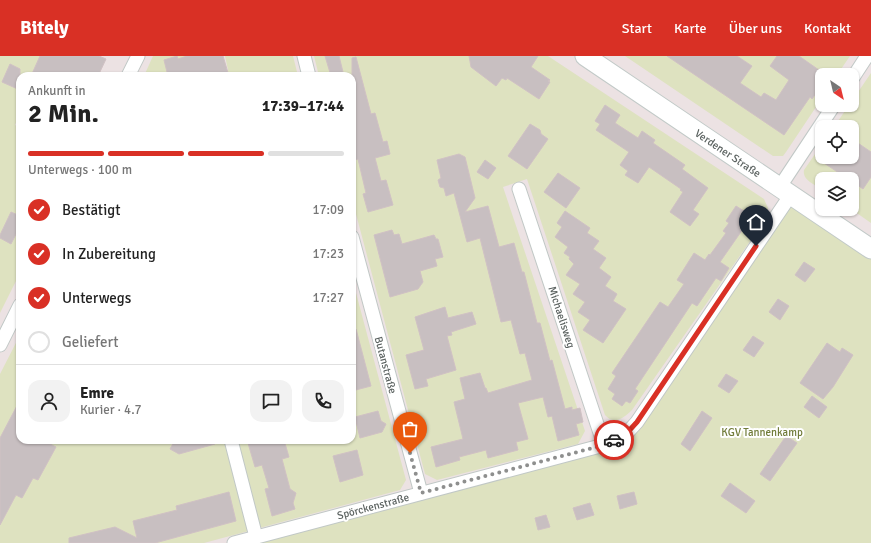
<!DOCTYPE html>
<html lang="de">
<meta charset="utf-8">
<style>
:root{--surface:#fff;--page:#f2f2f2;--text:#222;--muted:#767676;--line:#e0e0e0;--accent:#d93025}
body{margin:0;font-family:Signika,sans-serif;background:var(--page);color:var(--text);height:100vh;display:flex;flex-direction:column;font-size:15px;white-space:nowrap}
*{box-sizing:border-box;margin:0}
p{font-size:13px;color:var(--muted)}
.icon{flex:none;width:22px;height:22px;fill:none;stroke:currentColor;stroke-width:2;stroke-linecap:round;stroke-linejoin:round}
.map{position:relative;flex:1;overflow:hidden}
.panel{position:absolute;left:16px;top:16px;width:340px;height:372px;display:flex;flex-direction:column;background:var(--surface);border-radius:12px;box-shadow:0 1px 3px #0004}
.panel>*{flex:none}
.needle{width:26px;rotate:145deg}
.controls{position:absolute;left:815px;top:12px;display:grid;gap:8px}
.controls a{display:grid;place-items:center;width:44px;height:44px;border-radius:8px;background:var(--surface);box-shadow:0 1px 3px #0004;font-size:20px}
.pin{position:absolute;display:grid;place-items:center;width:34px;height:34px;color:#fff;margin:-41px -17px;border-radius:50% 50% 50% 0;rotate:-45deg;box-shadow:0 0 4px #0007}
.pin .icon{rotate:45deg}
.courier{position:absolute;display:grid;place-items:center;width:40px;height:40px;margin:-20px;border:3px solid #d93025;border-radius:50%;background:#fff;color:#222;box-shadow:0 1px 5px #0007}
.summary em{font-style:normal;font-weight:700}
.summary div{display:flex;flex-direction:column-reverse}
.summary{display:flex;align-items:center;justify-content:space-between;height:68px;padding:0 12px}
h1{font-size:26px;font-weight:700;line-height:30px}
.bar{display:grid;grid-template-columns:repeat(4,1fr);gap:6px 4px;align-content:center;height:48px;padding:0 12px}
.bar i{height:5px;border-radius:3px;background:var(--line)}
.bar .current{background:var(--accent)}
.bar p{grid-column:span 4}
.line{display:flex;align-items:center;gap:10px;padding:0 12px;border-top:1px solid var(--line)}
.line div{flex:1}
.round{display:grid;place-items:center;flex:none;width:42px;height:42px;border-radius:12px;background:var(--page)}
ol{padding:0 12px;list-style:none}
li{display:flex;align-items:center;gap:12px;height:44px}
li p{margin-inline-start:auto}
li .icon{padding:4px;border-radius:50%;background:var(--accent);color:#fff;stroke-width:4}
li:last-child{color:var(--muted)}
li i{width:22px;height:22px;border:2px solid var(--line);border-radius:50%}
header{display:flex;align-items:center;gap:24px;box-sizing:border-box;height:56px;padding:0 20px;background:var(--accent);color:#fff}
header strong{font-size:19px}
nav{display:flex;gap:22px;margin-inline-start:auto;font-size:14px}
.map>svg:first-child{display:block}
.green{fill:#dee2c0}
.building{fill:#c8bfc1;stroke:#d0c1c4}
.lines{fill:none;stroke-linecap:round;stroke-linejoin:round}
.street-casing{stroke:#c1c8c6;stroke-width:15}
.secondary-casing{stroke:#c2cac8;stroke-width:21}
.street{stroke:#fff;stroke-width:13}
.secondary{stroke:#fff;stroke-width:19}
.done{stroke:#8e8f8e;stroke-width:4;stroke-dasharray:0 7.2}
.route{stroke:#d93025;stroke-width:5}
.labels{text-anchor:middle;stroke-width:4;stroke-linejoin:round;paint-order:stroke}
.street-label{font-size:11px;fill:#5b6260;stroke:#fff}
.park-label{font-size:11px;fill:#707b38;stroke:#fff}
</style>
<header>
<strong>Bitely</strong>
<nav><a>Start</a><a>Karte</a><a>Über uns</a><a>Kontakt</a></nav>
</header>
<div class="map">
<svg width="871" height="487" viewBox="0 0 871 487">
<rect width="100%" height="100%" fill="#ece2e3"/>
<g class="green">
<path d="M0 0H47L38 20H20V58L15 69 20 72V217L0 257Z"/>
<path d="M153 0H193L198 20H144Z"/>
<path d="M225 0H293L298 20H202L228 14Z"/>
<path d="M314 0H548L764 143 768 152 767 161 632 354C625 361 614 370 605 359L527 123 503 131 585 375 578 388 437 424 425 418 352 143V20H319Z"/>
<path d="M625 0H850L837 19H822V42L786 96 783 100H773Z"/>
<path d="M871 17V167L851 153 852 123H822V133C815 129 802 124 804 114L822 88V101H852V71H834L849 49H852V45Z"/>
<path d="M790 140 871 193V487H234L626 378Z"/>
<path d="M352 222 406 424 400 434 204 487H0V318L20 279V384H352Z"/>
</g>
<g class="building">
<path d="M40 0H99L106 3 98 20H31Z"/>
<path d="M177 0 178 3 187 0H223L229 20H168L164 4Z"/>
<path d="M325 0H339L344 20H331Z"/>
<path d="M469 0H538L531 11 550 24 548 25 550 26 539 43 507 22 506 24 502 22 496 30 471 11Z"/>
<path d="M667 0H737L752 10 740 27 761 41 764 37 776 44 789 24 770 10 777 0H799L826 19H817L822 23V29L812 43 810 41 784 79Z"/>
<path d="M356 1 371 58 375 57 383 86 387 85 390 98 375 102 381 125 386 124 393 149 368 156 363 138 366 137 358 103 354 104 352 96V2Z"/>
<path d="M10 8 20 13V34L2 26Z"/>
<path d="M605 49 620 59 615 67 638 82 642 75 655 84 653 87 685 109 682 113 708 132 693 154 699 158 690 170 670 156 683 136 680 134 681 133 649 111 638 127 625 119 628 115 620 109 629 96 596 74 600 68 595 65Z"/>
<path d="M530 68 540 74 541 78 548 83 527 113 508 100Z"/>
<path d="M852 83 871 96V121L863 133 852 125V123H848L815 101H852Z"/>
<path d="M459 98 465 101 475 142 465 156 488 150 499 191 514 187 522 216H524L537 267H540L550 305 552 304 565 353 572 351V354L580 352 583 366 576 368 579 379 558 385 552 360 548 361 543 341 518 347 528 383 516 386 518 394 488 402 486 394 459 401 460 404 436 411 431 391 463 383 454 346 465 343 460 322 480 317 485 332H486L488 337 532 324 525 297 520 298 511 264 501 266 480 182 467 186 454 137 446 140 444 132 440 131 438 124 441 122 437 104Z"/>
<path d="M485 104 496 112 488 123 477 116Z"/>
<path d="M558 117 580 132 566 152 544 136Z"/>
<path d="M736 150 752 160 720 206 729 212 721 225 716 222 697 250 692 247 635 333 638 335 630 347 626 345 622 350 612 343 615 338 608 333 616 320 612 317 660 246 668 251 684 228 677 224 694 197 705 204 709 198 710 199 726 177 723 175 729 167 726 165Z"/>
<path d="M565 155 590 172 587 177 599 185 593 193 606 202 599 212 611 221 605 230 617 238 613 245 626 253 603 287 583 274 590 264 578 256 585 246 573 238 580 228 566 219 574 208 569 203 570 201 564 197 568 191 555 181 562 171 557 167Z"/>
<path d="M11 156 20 160V170L11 188 0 182V179Z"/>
<path d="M392 174 394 179 399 178 402 188 434 179 436 183H438L443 201 435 203 437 210 420 215 423 226 418 233 390 241 374 179Z"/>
<path d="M804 206 815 213 805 226 795 219Z"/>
<path d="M778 243 789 250 780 264 769 256Z"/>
<path d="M445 251 448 262 472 256 476 268 451 276 452 279 447 280 456 314 426 323 428 330 415 333 406 299 424 294 415 261Z"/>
<path d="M356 273 371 330 352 335V274Z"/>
<path d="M753 280 764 287 754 301 743 294Z"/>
<path d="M827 287 840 296 842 292 853 299 833 331 823 343 800 327Z"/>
<path d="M726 318 738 325 729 337 718 330Z"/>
<path d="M812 340 827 351 819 362 804 351Z"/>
<path d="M20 344V384H42L56 391 38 424 33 422 22 442 16 439 0 469V382Z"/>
<path d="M378 355 381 365 386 368 382 376 360 382 355 361Z"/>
<path d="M702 355 712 362 690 395 681 388Z"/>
<path d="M786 380 797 387 770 425 760 418Z"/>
<path d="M175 384H215V388L179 398 170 393Z"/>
<path d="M259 384H284L289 401 282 403 290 433 296 437 293 447 295 453 272 460 265 433 269 432 262 409 255 411 248 387Z"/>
<path d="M357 394 363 419 340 426 333 400Z"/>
<path d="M730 427 755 445 746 457 721 440Z"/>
<path d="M229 436 236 465 155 487H69V482L115 471 137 482 133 465 177 454 176 450Z"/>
<path d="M634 436 637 448 620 453 617 440Z"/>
<path d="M590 447 594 459 577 464 573 452Z"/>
<path d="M546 459 550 471 538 474 535 462Z"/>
</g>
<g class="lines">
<g class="street-casing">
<g id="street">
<path d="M304 0 309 20"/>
<path d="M128 20 138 0"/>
<path d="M852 23 867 0"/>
<path d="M779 132 834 49"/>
<path d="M519 133 604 389"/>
<path d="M352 181 421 437"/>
<path d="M0 289 20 249"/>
<path d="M231 384 256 481"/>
<path d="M234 487 604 389 626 378 637 366 790 140"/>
</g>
</g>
<g class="secondary-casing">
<path id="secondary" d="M585 0 871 193"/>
</g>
<use href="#street" class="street"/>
<use href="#secondary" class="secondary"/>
</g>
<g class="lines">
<path class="done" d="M410 397 421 437 604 389 614 384"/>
<path class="route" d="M614 384 626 378 637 366 756 190"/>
</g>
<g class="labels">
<g class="street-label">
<text transform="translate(728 97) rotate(34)" y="4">Verdener Straße</text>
<text transform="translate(562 261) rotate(72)" y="4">Michaelisweg</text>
<text transform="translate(386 309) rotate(75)" y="4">Butanstraße</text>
<text transform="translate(373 450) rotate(-15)" y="4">Spörckenstraße</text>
</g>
<g class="park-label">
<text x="762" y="380">KGV Tannenkamp</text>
</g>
</g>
</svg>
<div class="controls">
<a><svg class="needle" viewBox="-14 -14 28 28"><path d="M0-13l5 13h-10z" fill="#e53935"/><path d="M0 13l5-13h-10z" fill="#767676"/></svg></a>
<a><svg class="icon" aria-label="locate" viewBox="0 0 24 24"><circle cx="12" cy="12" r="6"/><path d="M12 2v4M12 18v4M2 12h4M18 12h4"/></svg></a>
<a><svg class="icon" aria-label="layers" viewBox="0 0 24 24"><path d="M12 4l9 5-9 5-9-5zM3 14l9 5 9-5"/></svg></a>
</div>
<div class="pin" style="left:410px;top:397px;background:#ea580c"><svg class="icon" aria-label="bag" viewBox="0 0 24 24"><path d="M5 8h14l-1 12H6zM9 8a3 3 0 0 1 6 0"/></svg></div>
<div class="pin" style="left:756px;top:190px;background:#1f2937"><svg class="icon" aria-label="home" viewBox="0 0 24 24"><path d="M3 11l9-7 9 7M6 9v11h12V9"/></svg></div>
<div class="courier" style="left:614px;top:384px"><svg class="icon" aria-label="car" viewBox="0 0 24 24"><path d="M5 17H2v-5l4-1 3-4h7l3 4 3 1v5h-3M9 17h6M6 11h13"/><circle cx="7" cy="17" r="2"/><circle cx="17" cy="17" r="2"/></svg></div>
<section class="panel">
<div class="summary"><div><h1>2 Min.</h1><p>Ankunft in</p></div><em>17:39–17:44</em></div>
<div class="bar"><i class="current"></i><i class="current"></i><i class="current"></i><i></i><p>Unterwegs · 100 m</p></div>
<ol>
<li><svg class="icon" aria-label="check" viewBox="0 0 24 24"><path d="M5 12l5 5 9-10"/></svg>Bestätigt<p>17:09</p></li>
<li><svg class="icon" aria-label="check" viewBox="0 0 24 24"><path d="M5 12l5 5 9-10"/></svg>In Zubereitung<p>17:23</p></li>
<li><svg class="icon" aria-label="check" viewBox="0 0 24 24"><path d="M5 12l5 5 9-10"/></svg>Unterwegs<p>17:27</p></li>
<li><i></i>Geliefert</li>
</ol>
<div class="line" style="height:72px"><a class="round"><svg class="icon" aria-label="person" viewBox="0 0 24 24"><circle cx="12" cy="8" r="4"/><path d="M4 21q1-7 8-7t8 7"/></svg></a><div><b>Emre</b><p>Kurier · 4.7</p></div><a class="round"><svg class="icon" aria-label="chat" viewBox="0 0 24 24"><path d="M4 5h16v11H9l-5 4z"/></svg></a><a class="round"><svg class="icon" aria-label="phone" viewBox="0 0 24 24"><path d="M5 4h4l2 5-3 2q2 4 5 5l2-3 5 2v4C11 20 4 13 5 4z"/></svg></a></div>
</section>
</div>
